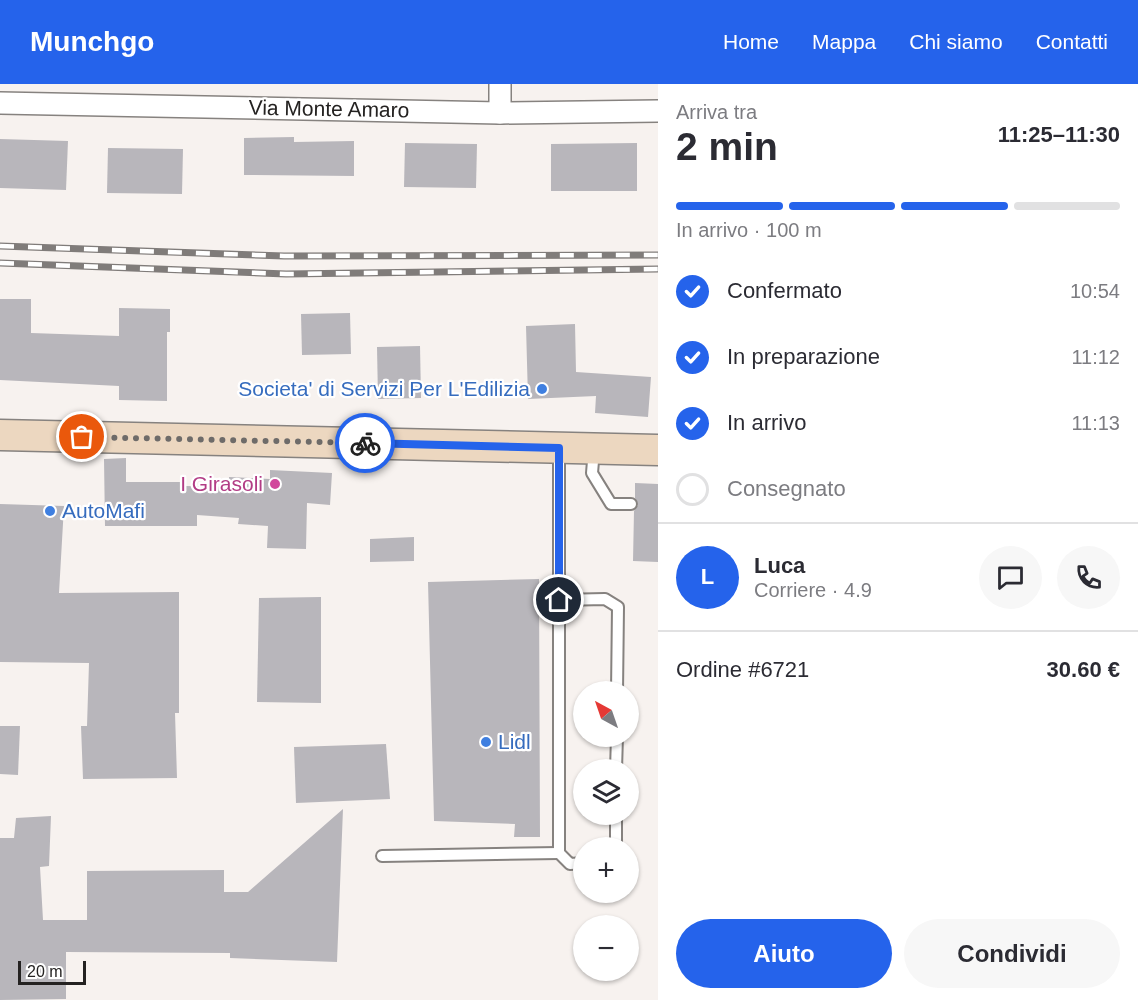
<!DOCTYPE html>
<html lang="it">
<meta charset="utf-8">
<style>
:root{--surface:#fff;--page:#f7f7f7;--text:#2b2b33;--muted:#7c7c81;--line:#e1e1e2;--accent:#2563eb}
body{margin:0;font-family:Arial,sans-serif;background:var(--page);color:var(--text);height:100vh;display:flex;flex-direction:column;font-size:22px;white-space:nowrap}
*{box-sizing:border-box;margin:0}
p{font-size:20px;color:var(--muted)}
.icon{flex:none;width:33px;height:33px;fill:none;stroke:currentColor;stroke-width:2;stroke-linecap:round;stroke-linejoin:round}
.map{position:relative;flex:1;overflow:hidden}
.details{display:flex;flex-direction:column;background:var(--surface);width:480px}
.details>*{flex:none}
.needle{width:39px;rotate:320deg}
.buttons{position:absolute;left:573px;top:597px;display:grid;gap:12px}
.buttons a{display:grid;place-items:center;width:66px;height:66px;border-radius:50%;background:var(--surface);box-shadow:0 2px 4px #0004;font-size:30px}
.scale{position:absolute;left:18px;bottom:15px;width:68px;box-sizing:border-box;padding-left:6px;border:3px solid #242221;border-top:0;font-size:16px;line-height:21px;white-space:nowrap;color:#242221;-webkit-text-stroke:4px #fff;paint-order:stroke}
.pin{position:absolute;display:grid;place-items:center;width:51px;height:51px;color:#fff;margin:-26px;border:3px solid #fff;border-radius:50%;box-shadow:0 2px 6px #0007}
.courier{position:absolute;display:grid;place-items:center;width:60px;height:60px;margin:-30px;border:4px solid #2563eb;border-radius:50%;background:#fff;color:#222;box-shadow:0 2px 8px #0007}
.summary em{font-style:normal;font-weight:700}
.summary div{display:flex;flex-direction:column-reverse}
.summary{display:flex;align-items:center;justify-content:space-between;height:102px;padding:0 18px}
h1{font-size:39px;font-weight:700;line-height:45px}
.bar{display:grid;grid-template-columns:repeat(4,1fr);gap:9px 6px;align-content:center;height:72px;padding:0 18px}
.bar i{height:8px;border-radius:4px;background:var(--line)}
.bar .current{background:var(--accent)}
.bar p{grid-column:span 4}
.line{display:flex;align-items:center;gap:15px;padding:0 18px;border-top:2px solid var(--line)}
.line div{flex:1}
.round{display:grid;place-items:center;flex:none;width:63px;height:63px;border-radius:32px;background:var(--page)}
ol{padding:0 18px;list-style:none}
li{display:flex;align-items:center;gap:18px;height:66px}
li p{margin-inline-start:auto}
li .icon{padding:6px;border-radius:50%;background:var(--accent);color:#fff;stroke-width:4}
li:last-child{color:var(--muted)}
li i{width:33px;height:33px;border:3px solid var(--line);border-radius:50%}
.action{display:flex;gap:12px;margin-top:auto;padding:12px 18px}
.action a{flex:1;height:69px;border-radius:36px;background:var(--accent);color:#fff;font-size:24px;font-weight:700;line-height:69px;text-align:center}
.action a+a{background:var(--page);color:var(--text)}
header{display:flex;align-items:center;gap:36px;box-sizing:border-box;height:84px;padding:0 30px;background:var(--accent);color:#fff}
header strong{font-size:28px}
nav{display:flex;gap:33px;margin-inline-start:auto;font-size:21px}
main{display:flex;flex:1;min-height:0}
.map>svg:first-child{display:block}
.building{fill:#b8b6bb}
.lines{fill:none;stroke-linecap:round;stroke-linejoin:round}
.lane-casing{stroke:#86827f;stroke-width:14}
.street-casing{stroke:#86827f;stroke-width:24}
.secondary-casing{stroke:#86827f;stroke-width:33}
.lane{stroke:#fff;stroke-width:10}
.street{stroke:#fff;stroke-width:21}
.secondary{stroke:#ecd7c0;stroke-width:30}
.rail-casing{stroke:#807c7a;stroke-width:7}
.rail{stroke:#fff;stroke-width:4.5;stroke-dasharray:14;stroke-linecap:butt}
.done{stroke:#6e6b69;stroke-width:6;stroke-dasharray:0 10.8}
.route{stroke:#2563eb;stroke-width:8}
.shop-dot{fill:#3f7fe0;stroke:#fff;stroke-width:2}
.hotel-dot{fill:#d1479c;stroke:#fff;stroke-width:2}
.labels{text-anchor:middle;stroke-width:4.5;stroke-linejoin:round;paint-order:stroke}
.street-label{font-size:21px;fill:#242221;stroke:#fff}
.shop-label{font-size:21px;fill:#366cbe;stroke:#fff;text-anchor:start}
.hotel-label{font-size:21px;fill:#b23c85;stroke:#fff;text-anchor:end}
</style>
<header>
<strong>Munchgo</strong>
<nav><a>Home</a><a>Mappa</a><a>Chi siamo</a><a>Contatti</a></nav>
</header>
<main>
<div class="map">
<svg width="658" height="916" viewBox="0 0 658 916">
<rect width="100%" height="100%" fill="#f7f2ef"/>
<g class="building">
<path d="M294 53V58L354 57V92L244 91V54Z"/>
<path d="M0 55 68 57 66 106 0 104Z"/>
<path d="M405 59 477 60 476 104 404 103Z"/>
<path d="M637 59V107H551V60Z"/>
<path d="M108 64 183 65 182 110 107 109Z"/>
<path d="M0 215H31V249L119 252V224L170 225V248H167V317L119 316V302L0 296Z"/>
<path d="M350 229 351 270 302 271 301 230Z"/>
<path d="M575 240 576 288 651 293 648 333 595 329 596 312 528 315 526 242Z"/>
<path d="M420 262 421 314 378 315 377 263Z"/>
<path d="M126 374V398H186V402L229 403V393L270 395V386L332 389 330 421 307 419 306 465 267 464 268 442 238 440 239 434 197 431V442H105L104 375Z"/>
<path d="M635 399 658 400V478L633 477 634 427 638 421 635 414Z"/>
<path d="M0 420 64 422 59 509 179 508V629H175L177 694 83 695 81 642H87L89 579 0 578Z"/>
<path d="M414 453V477L370 478V455Z"/>
<path d="M539 495 540 753H514L515 740 434 737 428 498Z"/>
<path d="M321 513V619L257 618 259 514Z"/>
<path d="M0 642H20L18 691 0 690Z"/>
<path d="M386 660 390 715 296 719 294 663Z"/>
<path d="M343 725 337 878 230 874V869L66 868V915L0 916V754H14L16 734 51 732 49 782 40 783 43 836H87V787L224 786V808H248Z"/>
</g>
<g class="lines">
<g class="lane-casing">
<g id="lane">
<path d="M594 365 592 389 611 420H631"/>
<path d="M559 366V769L570 780 584 779"/>
<path d="M559 516 605 515 618 523 617 608"/>
<path d="M616 686 617 652"/>
<path d="M616 764V730"/>
<path d="M382 772 559 769"/>
</g>
</g>
<g class="street-casing">
<g id="street">
<path d="M500 0V29"/>
<path d="M0 19 500 29 658 27"/>
</g>
</g>
<g class="secondary-casing">
<path id="secondary" d="M0 351 658 366"/>
</g>
<use href="#lane" class="lane"/>
<use href="#street" class="street"/>
<use href="#secondary" class="secondary"/>
<g class="rail-casing">
<g id="rail">
<path d="M0 162 284 172 658 171"/>
<path d="M0 179 286 190 658 185"/>
</g>
</g>
<use href="#rail" class="rail"/>
</g>
<g class="lines">
<path class="done" d="M82 353 365 359"/>
<path class="route" d="M365 359 559 364V516"/>
</g>
<g class="shop-dot">
<circle cx="542" cy="305" r="6"/>
<circle cx="50" cy="427" r="6"/>
<circle cx="486" cy="658" r="6"/>
</g>
<circle class="hotel-dot" cx="275" cy="400" r="6"/>
<g class="labels">
<g class="street-label">
<text transform="translate(329 25) rotate(1)" y="7">Via Monte Amaro</text>
</g>
<g class="shop-label">
<text x="530" y="312" text-anchor="end">Societa' di Servizi Per L'Edilizia</text>
<text x="62" y="434">AutoMafi</text>
<text x="498" y="665">Lidl</text>
</g>
<g class="hotel-label">
<text x="263" y="407">I Girasoli</text>
</g>
</g>
</svg>
<div class="buttons">
<a><svg class="needle" viewBox="-14 -14 28 28"><path d="M0-13l5 13h-10z" fill="#e53935"/><path d="M0 13l5-13h-10z" fill="#7c7c81"/></svg></a>
<a><svg class="icon" aria-label="layers" viewBox="0 0 24 24"><path d="M12 4l9 5-9 5-9-5zM3 14l9 5 9-5"/></svg></a>
<a>+</a>
<a>−</a>
</div>
<div class="scale">20 m</div>
<div class="pin" style="left:82px;top:353px;background:#ea580c"><svg class="icon" aria-label="bag" viewBox="0 0 24 24"><path d="M5 8h14l-1 12H6zM9 8a3 3 0 0 1 6 0"/></svg></div>
<div class="pin" style="left:559px;top:516px;background:#1f2937"><svg class="icon" aria-label="home" viewBox="0 0 24 24"><path d="M3 11l9-7 9 7M6 9v11h12V9"/></svg></div>
<div class="courier" style="left:365px;top:359px"><svg class="icon" aria-label="bike" viewBox="0 0 24 24"><circle cx="6" cy="16" r="4"/><circle cx="18" cy="16" r="4"/><path d="M6 16l4-8h5l3 8M10 8l3 8H6M13 5h3"/></svg></div>
</div>
<section class="details">
<div class="summary"><div><h1>2 min</h1><p>Arriva tra</p></div><em>11:25–11:30</em></div>
<div class="bar"><i class="current"></i><i class="current"></i><i class="current"></i><i></i><p>In arrivo · 100 m</p></div>
<ol>
<li><svg class="icon" aria-label="check" viewBox="0 0 24 24"><path d="M5 12l5 5 9-10"/></svg>Confermato<p>10:54</p></li>
<li><svg class="icon" aria-label="check" viewBox="0 0 24 24"><path d="M5 12l5 5 9-10"/></svg>In preparazione<p>11:12</p></li>
<li><svg class="icon" aria-label="check" viewBox="0 0 24 24"><path d="M5 12l5 5 9-10"/></svg>In arrivo<p>11:13</p></li>
<li><i></i>Consegnato</li>
</ol>
<div class="line" style="height:108px"><b class="round" style="background:var(--accent);color:#fff">L</b><div><b>Luca</b><p>Corriere · 4.9</p></div><a class="round"><svg class="icon" aria-label="chat" viewBox="0 0 24 24"><path d="M4 5h16v11H9l-5 4z"/></svg></a><a class="round"><svg class="icon" aria-label="phone" viewBox="0 0 24 24"><path d="M5 4h4l2 5-3 2q2 4 5 5l2-3 5 2v4C11 20 4 13 5 4z"/></svg></a></div>
<div class="line" style="height:78px"><div>Ordine #6721</div><b>30.60 €</b></div>
<div class="action"><a>Aiuto</a><a>Condividi</a></div>
</section>
</main>
